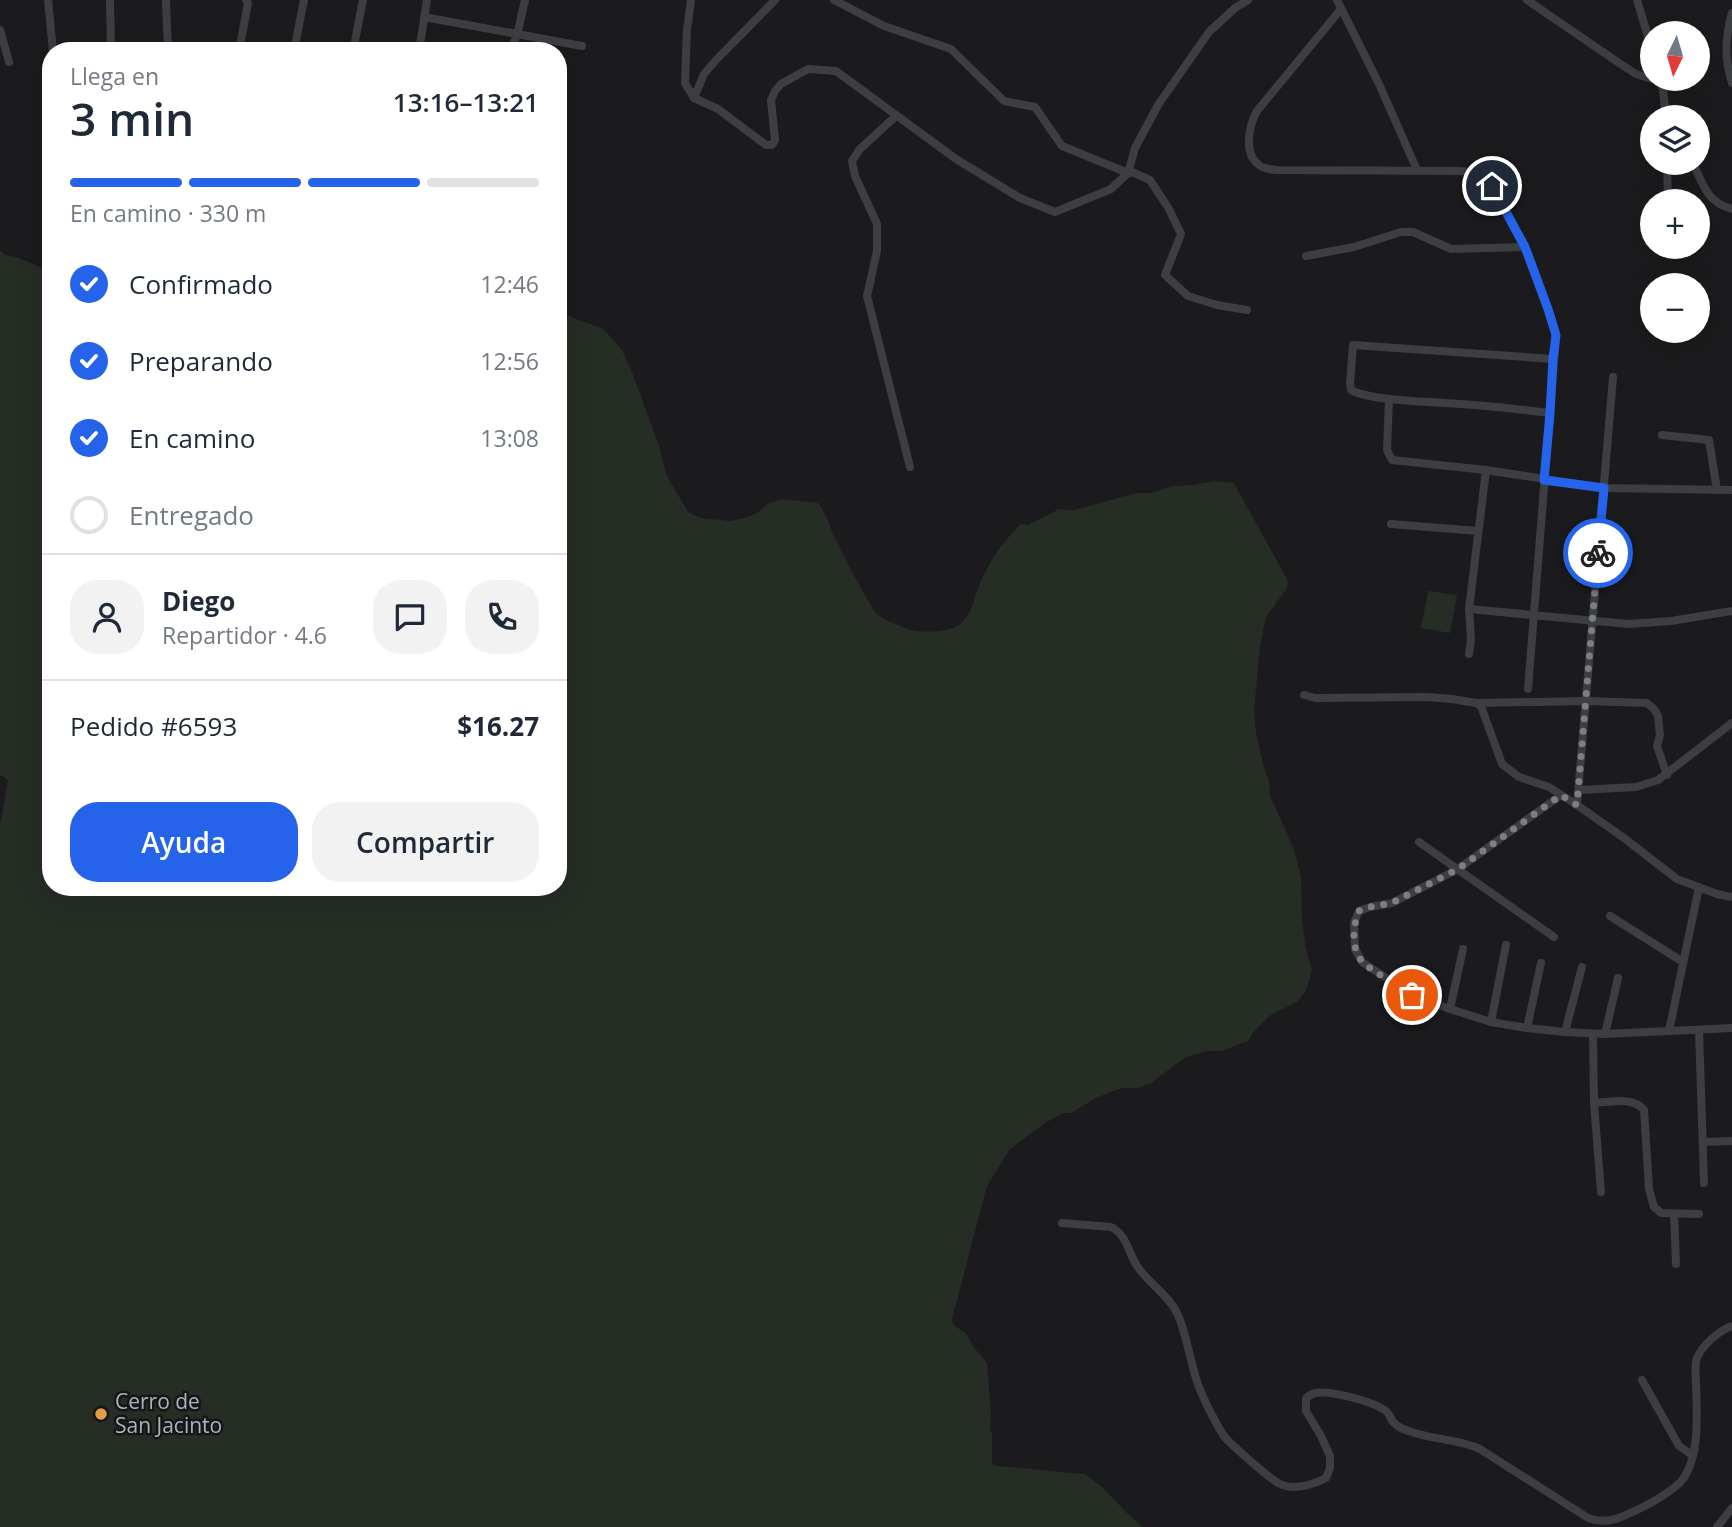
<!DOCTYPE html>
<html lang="es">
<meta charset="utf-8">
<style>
:root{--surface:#fff;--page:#f2f2f3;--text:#1f2937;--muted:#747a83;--line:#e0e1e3;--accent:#2563eb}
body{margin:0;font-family:"Open Sans",sans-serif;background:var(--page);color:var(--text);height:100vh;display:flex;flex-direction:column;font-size:26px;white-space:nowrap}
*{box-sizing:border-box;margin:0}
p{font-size:23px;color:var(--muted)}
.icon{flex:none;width:38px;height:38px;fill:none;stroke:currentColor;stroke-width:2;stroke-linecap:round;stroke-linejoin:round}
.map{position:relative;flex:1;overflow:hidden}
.drawer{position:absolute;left:42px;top:42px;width:525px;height:854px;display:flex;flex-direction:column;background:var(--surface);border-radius:28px;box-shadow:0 7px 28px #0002}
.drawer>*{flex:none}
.needle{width:46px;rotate:185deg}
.tools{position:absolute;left:1640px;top:21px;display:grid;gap:14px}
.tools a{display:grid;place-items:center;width:70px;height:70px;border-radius:50%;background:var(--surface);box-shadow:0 7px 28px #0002;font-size:35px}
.pin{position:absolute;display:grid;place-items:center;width:60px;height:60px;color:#fff;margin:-30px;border:4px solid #fff;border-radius:50%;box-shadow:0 2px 7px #0007}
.courier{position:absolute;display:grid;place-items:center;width:70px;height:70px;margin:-35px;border:5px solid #2563eb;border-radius:50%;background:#fff;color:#222;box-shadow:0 2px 9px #0007}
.headline em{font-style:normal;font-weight:600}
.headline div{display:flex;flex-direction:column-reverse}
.headline{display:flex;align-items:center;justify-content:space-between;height:119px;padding:0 28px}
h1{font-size:46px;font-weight:600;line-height:52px}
.bar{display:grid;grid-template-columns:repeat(4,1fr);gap:10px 7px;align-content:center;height:84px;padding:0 28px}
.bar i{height:9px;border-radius:5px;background:var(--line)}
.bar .selected{background:var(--accent)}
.bar p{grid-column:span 4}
.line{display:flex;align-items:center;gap:18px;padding:0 28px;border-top:2px solid var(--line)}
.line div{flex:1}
.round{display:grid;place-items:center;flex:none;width:74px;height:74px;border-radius:28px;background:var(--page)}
ol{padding:0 28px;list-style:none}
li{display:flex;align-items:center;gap:21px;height:77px}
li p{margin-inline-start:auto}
li .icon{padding:7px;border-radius:50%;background:var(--accent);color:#fff;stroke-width:4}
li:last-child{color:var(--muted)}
li i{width:38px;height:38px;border:4px solid var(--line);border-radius:50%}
.button{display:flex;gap:14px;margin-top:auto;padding:14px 28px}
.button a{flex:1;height:80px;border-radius:28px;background:var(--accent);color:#fff;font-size:28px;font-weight:600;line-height:80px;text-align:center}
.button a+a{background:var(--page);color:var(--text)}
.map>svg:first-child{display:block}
.green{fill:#252d25}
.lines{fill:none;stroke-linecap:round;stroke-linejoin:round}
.minor{stroke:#3c3e42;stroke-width:8}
.done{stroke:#7b7e84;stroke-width:7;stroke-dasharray:0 12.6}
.route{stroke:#2563eb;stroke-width:9}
.poi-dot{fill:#e59c4a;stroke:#161618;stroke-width:2.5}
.labels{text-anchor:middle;stroke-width:5;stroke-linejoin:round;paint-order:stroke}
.poi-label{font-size:21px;fill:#aeb4bb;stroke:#161618;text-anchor:start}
</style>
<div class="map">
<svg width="1732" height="1527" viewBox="0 0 1732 1527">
<rect width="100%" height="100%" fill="#1b1b1d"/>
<g class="green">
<path d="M0 250 5 255 19 258 51 272V887H558V312L603 329 608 334 622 350 634 377 659 446 666 474 688 512 701 518 730 521 744 518 757 513 769 503 782 499 818 503C826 512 829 526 835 538 847 563 860 588 875 612 883 621 897 624 908 629 919 633 950 633 960 624 973 613 974 595 981 581 992 557 1002 543 1021 524L1028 525 1059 509 1074 510 1137 493H1151L1172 486 1193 485 1214 481 1234 483 1288 581 1287 588 1266 617 1260 646 1254 711 1256 733 1264 768 1269 781 1270 796 1294 849 1301 877 1302 920 1306 949 1312 970 1306 991 1297 1002 1271 1015 1255 1030 1248 1041 1222 1051H1207L1186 1057 1151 1083 1138 1088H1123L1116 1090 1096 1098 1071 1113H1064L1045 1123 1010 1149 987 1186 952 1319 953 1325 966 1333 973 1346 987 1363 991 1414 990 1428 992 1435V1464L998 1466 1085 1474 1102 1487 1128 1514 1143 1527H0V825L8 780 0 775Z"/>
<path d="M1428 591 1457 595 1450 633 1421 628Z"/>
</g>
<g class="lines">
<g class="minor">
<path d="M48 0 53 51"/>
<path d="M110 0 111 51"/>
<path d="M166 0 168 51"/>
<path d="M691 0 687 30 685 83 694 98 718 109 766 145H772L775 140 771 100 775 91 781 84 808 69 836 71 956 159 1020 198 1055 212 1111 189 1128 173 1135 148 1158 105 1209 32 1235 8 1248 0"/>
<path d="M834 0 884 26 951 49 1004 101 1035 107 1062 146 1128 173 1132 172 1150 180 1169 209 1181 234 1165 275 1188 296 1217 305 1247 310"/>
<path d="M1337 0 1379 84 1417 170"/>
<path d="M1527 0 1619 63 1636 74 1652 79"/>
<path d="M1637 0 1652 50"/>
<path d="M1341 9 1257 111C1249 125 1243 154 1259 165 1263 169 1270 169 1276 170L1459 171 1474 172 1484 177 1492 186 1525 247 1548 309 1556 336 1528 689"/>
<path d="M1732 13C1725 39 1724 57 1732 83"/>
<path d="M424 17 582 46"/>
<path d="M0 30 9 62"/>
<path d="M239 51 248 3 246 0"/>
<path d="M294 51 304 0"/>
<path d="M353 51 363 0"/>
<path d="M419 51 427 0"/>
<path d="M510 51 517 35 525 0"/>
<path d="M1660 79 1663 90 1666 117"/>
<path d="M694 98 704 74 717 59 775 0"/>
<path d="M896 116 860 149 852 161 855 176 877 224V251L867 296 910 467"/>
<path d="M1667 163 1668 201"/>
<path d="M1693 163C1703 185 1707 202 1732 209"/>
<path d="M1306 256 1354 247 1401 232H1413L1451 249 1525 247"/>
<path d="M1389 399 1387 450 1392 460 1486 470 1604 488 1732 490"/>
<path d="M1550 413C1525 410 1500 407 1475 405 1447 402 1371 402 1351 390L1350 383 1353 345 1553 359"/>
<path d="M1662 435 1709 440 1717 490"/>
<path d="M1391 524 1478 531"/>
<path d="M1469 609 1628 624 1671 621 1732 611"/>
<path d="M1469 654 1471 639 1469 609 1486 470"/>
<path d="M1304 695 1315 698 1427 697 1452 699 1476 703 1586 701 1647 703 1654 709 1658 716 1660 735 1657 746 1667 775"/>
<path d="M1476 703 1481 706 1502 764 1519 777 1549 787 1577 805 1624 838 1677 879 1717 894 1732 897"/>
<path d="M1579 790 1636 787 1658 780 1732 723"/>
<path d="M1561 795 1458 869 1392 903 1370 907 1359 911 1354 923 1355 949 1362 962 1412 995 1450 1009 1491 1022 1527 1028 1565 1032 1605 1034 1732 1028"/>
<path d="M1577 805 1613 377"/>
<path d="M1419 842 1554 937"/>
<path d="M1610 916 1683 962"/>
<path d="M1450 1009 1463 949"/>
<path d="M1491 1022 1506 945"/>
<path d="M1527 1028 1541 963"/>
<path d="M1699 1030 1704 1183"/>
<path d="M1669 1031 1699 887"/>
<path d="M1565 1032 1582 967"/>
<path d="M1593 1034 1594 1103 1601 1192"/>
<path d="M1605 1034 1618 978"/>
<path d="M1594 1103C1610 1102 1633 1096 1644 1110L1649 1189 1654 1207 1661 1213 1699 1214"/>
<path d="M1703 1142 1732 1141"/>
<path d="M1674 1214 1676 1264"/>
<path d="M1062 1223 1111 1227C1127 1235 1128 1252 1137 1266 1149 1284 1169 1295 1178 1315 1188 1338 1190 1364 1199 1387 1204 1400 1216 1423 1223 1435 1230 1444 1270 1479 1280 1484 1295 1491 1312 1485 1326 1478L1330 1468V1456L1321 1436 1306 1411V1398C1310 1395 1311 1394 1315 1393 1330 1390 1370 1401 1383 1409 1389 1412 1390 1417 1393 1422 1398 1428 1405 1430 1412 1432 1434 1440 1458 1439 1480 1449L1588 1518C1608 1525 1620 1518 1639 1509 1650 1504 1676 1489 1683 1479 1700 1455 1697 1413 1696 1384 1696 1376 1694 1365 1697 1358 1703 1344 1719 1331 1732 1326"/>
<path d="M1642 1380 1679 1446 1692 1455"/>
<path d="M1717 1527 1732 1508"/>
</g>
</g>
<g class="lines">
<path class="done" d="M1412 995C1401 987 1366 968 1361 960 1351 946 1353 926 1359 911L1370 907 1392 903 1458 869 1561 795 1577 805 1598 553"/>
<path class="route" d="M1492 186 1525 247 1548 309 1556 335 1553 359 1550 413 1544 480 1604 488 1598 553"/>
</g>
<circle class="poi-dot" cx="101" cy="1414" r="7"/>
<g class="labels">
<g class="poi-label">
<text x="115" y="1409">Cerro de<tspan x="115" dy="24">San Jacinto</tspan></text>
</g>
</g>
</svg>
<div class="tools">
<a><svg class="needle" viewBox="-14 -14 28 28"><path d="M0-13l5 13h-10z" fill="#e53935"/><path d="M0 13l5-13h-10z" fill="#747a83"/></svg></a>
<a><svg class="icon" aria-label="layers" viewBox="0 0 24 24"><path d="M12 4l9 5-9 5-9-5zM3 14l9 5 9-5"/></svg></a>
<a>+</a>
<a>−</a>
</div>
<div class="pin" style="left:1412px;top:995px;background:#ea580c"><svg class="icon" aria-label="bag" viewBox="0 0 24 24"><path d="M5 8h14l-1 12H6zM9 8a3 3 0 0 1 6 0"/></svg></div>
<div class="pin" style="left:1492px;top:186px;background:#1f2937"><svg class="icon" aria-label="home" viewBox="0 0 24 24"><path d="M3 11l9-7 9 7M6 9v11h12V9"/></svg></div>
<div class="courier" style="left:1598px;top:553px"><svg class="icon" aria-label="bike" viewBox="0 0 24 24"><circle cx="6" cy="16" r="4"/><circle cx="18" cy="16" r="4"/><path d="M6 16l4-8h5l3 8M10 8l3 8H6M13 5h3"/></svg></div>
<section class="drawer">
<div class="headline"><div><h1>3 min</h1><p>Llega en</p></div><em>13:16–13:21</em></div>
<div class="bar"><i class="selected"></i><i class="selected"></i><i class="selected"></i><i></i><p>En camino · 330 m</p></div>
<ol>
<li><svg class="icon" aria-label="check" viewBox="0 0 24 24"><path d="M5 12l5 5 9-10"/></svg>Confirmado<p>12:46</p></li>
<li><svg class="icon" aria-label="check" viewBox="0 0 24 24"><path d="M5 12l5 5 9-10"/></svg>Preparando<p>12:56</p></li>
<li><svg class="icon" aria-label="check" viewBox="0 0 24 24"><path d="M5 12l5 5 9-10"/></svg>En camino<p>13:08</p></li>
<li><i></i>Entregado</li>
</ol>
<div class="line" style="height:126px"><a class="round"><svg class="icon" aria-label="person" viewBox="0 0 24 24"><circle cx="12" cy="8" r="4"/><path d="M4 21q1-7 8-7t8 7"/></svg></a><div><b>Diego</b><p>Repartidor · 4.6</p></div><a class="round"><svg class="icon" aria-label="chat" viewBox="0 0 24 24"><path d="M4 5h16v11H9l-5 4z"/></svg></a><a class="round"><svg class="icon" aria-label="phone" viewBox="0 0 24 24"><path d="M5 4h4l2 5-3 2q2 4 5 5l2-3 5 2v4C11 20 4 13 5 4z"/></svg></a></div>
<div class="line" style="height:91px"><div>Pedido #6593</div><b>$16.27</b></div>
<div class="button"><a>Ayuda</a><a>Compartir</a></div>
</section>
</div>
